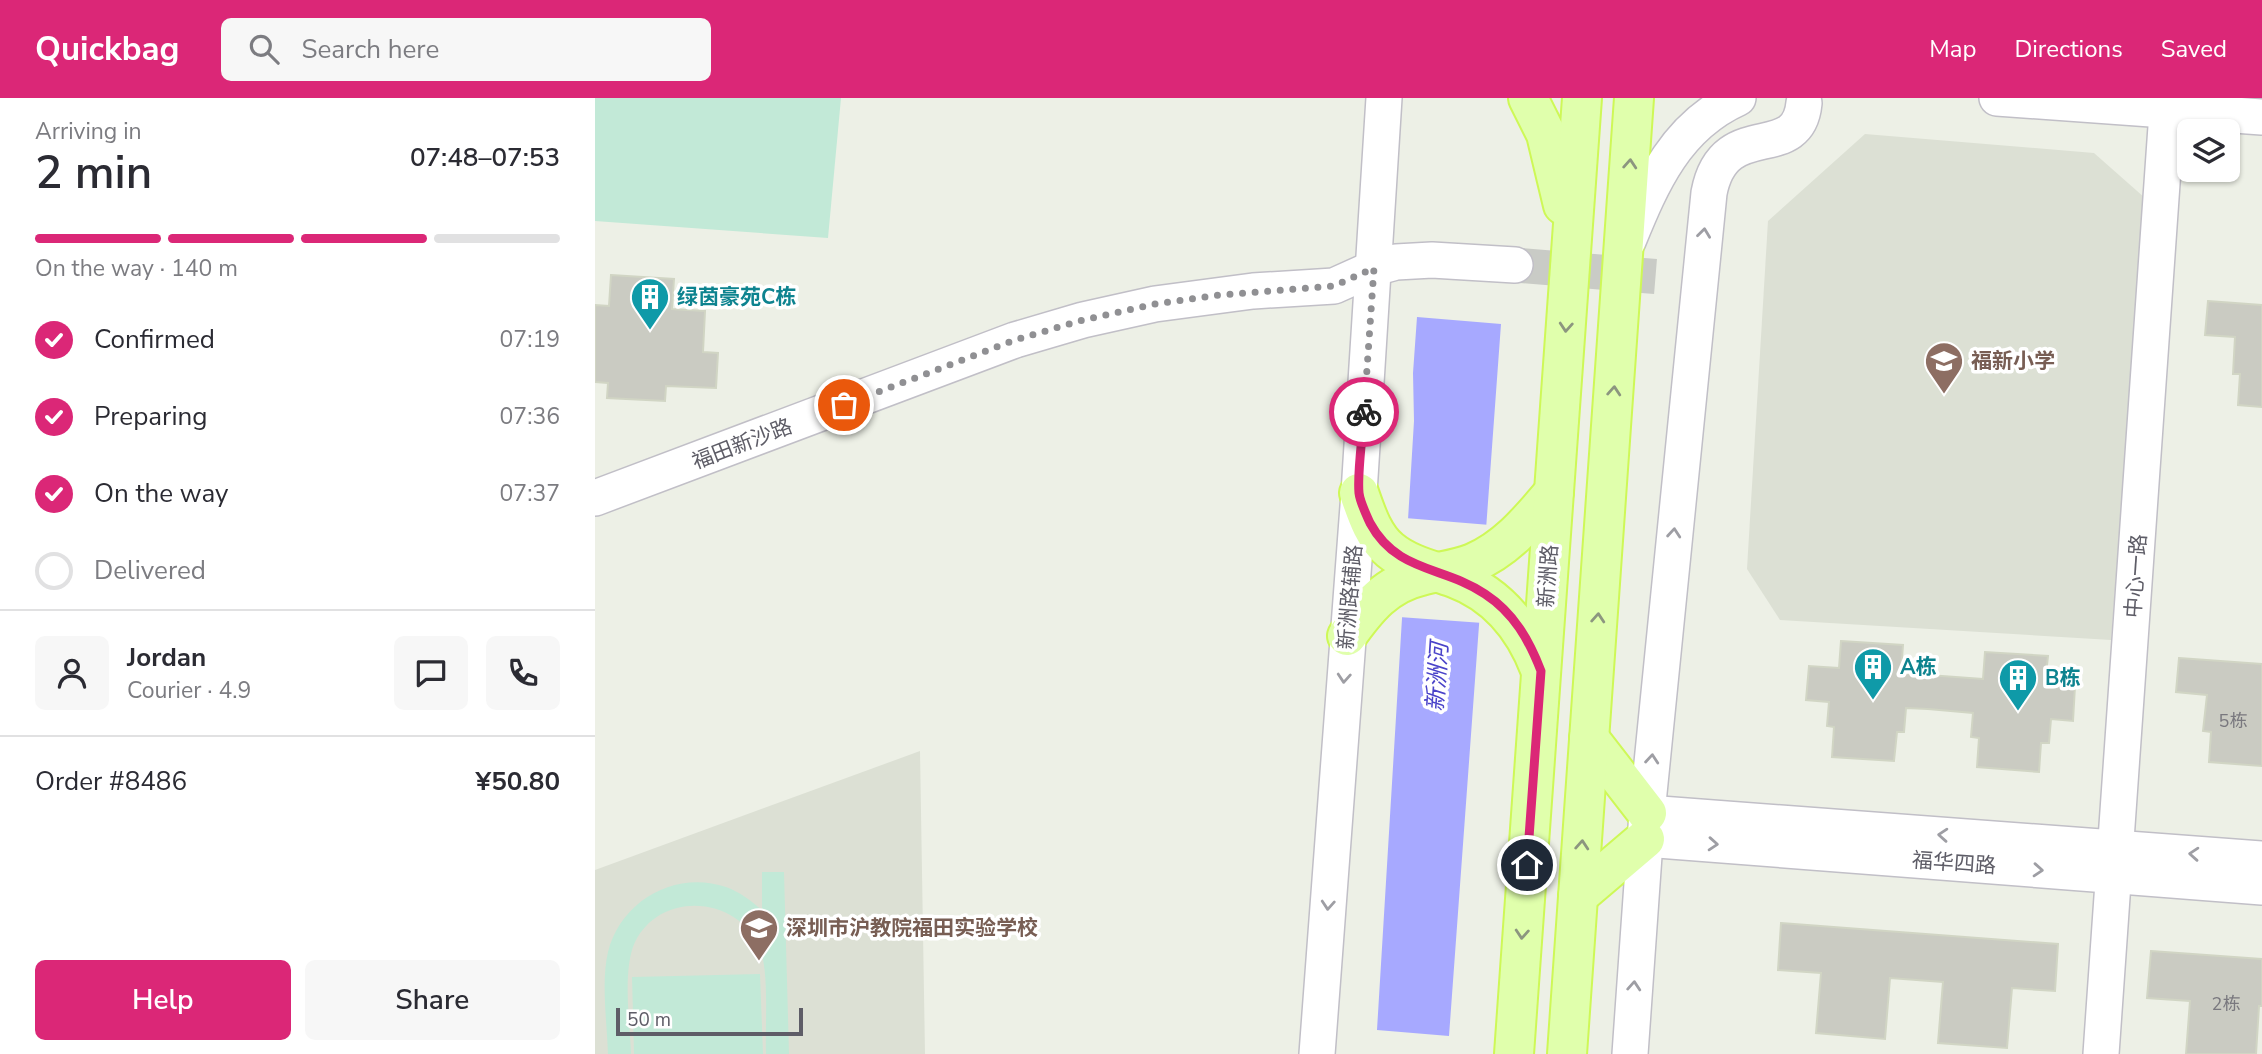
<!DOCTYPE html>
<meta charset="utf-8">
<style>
:root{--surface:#fff;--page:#f7f7f7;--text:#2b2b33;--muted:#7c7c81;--line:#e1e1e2;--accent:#db2777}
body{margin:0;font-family:"Nunito Sans","Noto Sans SC",sans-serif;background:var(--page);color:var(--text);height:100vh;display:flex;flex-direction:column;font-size:26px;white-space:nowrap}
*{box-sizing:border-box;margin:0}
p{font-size:23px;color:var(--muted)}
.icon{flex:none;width:38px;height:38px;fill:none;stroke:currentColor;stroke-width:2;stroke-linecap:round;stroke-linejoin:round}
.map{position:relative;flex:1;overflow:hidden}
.side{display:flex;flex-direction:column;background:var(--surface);width:595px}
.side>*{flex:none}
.fabs{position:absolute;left:1582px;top:21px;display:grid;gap:14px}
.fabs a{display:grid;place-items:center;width:63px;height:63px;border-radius:10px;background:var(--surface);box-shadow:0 2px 5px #0004;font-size:35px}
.scale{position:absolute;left:21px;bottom:18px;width:187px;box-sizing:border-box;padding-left:7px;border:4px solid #5e5d67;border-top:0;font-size:19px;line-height:24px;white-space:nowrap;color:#5e5d67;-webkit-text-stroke:5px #fff;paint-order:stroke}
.pin{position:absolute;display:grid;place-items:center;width:60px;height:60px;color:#fff;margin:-30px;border:4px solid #fff;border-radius:50%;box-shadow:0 2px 7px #0007}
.courier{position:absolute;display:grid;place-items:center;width:70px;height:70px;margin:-35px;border:5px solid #db2777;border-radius:50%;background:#fff;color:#222;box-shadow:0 2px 9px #0007}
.overview em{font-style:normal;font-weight:600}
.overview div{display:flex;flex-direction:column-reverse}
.overview{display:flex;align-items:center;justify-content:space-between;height:119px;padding:0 35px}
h1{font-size:46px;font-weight:600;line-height:52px}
.bar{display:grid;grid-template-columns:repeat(4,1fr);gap:10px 7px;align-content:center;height:84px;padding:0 35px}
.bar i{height:9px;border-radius:5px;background:var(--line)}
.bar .active{background:var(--accent)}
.bar p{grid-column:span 4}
.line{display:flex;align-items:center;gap:18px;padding:0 35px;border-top:2px solid var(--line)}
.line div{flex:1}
.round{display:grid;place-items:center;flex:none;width:74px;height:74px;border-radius:10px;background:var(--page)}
ol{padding:0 35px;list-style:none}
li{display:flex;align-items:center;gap:21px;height:77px}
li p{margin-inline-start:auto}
li .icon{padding:7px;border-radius:50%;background:var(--accent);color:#fff;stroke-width:4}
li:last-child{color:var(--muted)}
li i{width:38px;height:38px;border:4px solid var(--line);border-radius:50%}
.button{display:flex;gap:14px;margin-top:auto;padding:14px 35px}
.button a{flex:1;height:80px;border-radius:10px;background:var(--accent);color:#fff;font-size:28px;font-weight:600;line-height:80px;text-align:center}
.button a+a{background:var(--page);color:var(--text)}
header{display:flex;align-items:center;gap:42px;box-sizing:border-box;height:98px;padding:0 35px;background:var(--accent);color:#fff}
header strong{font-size:33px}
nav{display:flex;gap:38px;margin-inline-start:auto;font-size:24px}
.search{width:490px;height:63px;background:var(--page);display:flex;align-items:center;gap:18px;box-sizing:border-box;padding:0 24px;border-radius:10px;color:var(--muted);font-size:26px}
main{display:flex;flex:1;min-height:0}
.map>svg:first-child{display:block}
.education{fill:#dce0d4}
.green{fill:#c2e9d7}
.water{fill:#a7a9ff}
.pier{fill:#edf0e6}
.building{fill:#cacbc2;stroke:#d1d5c4;stroke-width:2}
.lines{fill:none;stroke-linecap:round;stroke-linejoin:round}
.minor-tunnel{stroke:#c9cbc6;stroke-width:35;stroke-dasharray:35 18;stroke-linecap:butt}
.minor-casing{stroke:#c1bfc7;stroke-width:38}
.major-casing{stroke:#cef857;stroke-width:42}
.minor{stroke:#fff;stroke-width:35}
.major{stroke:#e0ffac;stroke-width:38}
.oneway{stroke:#8c967f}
.oneway2{stroke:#9e9ea4}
.done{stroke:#909093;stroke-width:7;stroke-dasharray:0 12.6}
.route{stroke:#db2777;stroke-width:9}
.labels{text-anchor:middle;stroke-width:7;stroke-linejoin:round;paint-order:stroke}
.number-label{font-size:18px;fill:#79787e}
.culture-label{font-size:21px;font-weight:bold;fill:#0d838f;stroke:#fff;text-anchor:start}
.education-label{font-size:21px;font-weight:bold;fill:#785e54;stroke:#fff;text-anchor:start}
.street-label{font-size:21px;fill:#5e5d67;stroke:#fff}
.water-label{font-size:23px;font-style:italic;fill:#4a43c9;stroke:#fff}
</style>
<header>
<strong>Quickbag</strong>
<div class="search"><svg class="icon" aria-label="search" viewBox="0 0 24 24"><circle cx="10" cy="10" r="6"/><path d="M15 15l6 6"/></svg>Search here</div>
<nav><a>Map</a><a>Directions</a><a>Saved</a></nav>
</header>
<main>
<section class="side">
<div class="overview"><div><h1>2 min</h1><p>Arriving in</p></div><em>07:48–07:53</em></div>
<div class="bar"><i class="active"></i><i class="active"></i><i class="active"></i><i></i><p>On the way · 140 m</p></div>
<ol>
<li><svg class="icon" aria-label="check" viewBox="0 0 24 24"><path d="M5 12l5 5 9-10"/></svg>Confirmed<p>07:19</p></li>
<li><svg class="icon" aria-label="check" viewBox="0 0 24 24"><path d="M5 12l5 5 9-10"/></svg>Preparing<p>07:36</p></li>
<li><svg class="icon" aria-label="check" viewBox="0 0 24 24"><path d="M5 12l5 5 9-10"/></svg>On the way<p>07:37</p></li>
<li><i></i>Delivered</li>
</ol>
<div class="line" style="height:126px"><a class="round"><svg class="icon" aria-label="person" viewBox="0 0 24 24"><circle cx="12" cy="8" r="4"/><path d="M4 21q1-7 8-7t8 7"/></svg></a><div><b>Jordan</b><p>Courier · 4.9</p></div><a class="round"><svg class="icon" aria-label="chat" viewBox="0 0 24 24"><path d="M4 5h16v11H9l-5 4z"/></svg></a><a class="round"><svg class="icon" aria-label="phone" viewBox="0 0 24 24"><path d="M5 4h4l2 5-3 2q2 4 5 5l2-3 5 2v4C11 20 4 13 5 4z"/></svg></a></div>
<div class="line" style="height:91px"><div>Order #8486</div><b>¥50.80</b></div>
<div class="button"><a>Help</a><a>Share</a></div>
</section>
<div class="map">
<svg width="1667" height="956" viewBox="0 0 1667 956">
<rect width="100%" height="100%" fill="#edf0e6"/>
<g class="education">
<path d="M1270 36 1499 55 1550 100 1516 542 1185 522 1152 471 1173 123Z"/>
<path d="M325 653 330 956H0V772Z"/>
</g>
<g class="green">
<path d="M0 0H246L233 140 0 123Z"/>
<path d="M167 774H189L194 956H171C170 930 174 877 166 854 148 799 67 790 40 844 27 872 35 925 36 956H13C12 925 6 883 13 854 26 802 81 772 131 789 145 794 156 803 167 812Z"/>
<path d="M165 876 168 956H39L37 879Z"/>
</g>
<path class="water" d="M822 219 906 226 854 938 782 932 819 323 818 275Z"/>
<path class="pier" d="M810 420 895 427 888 525 804 519Z"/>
<g class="building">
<path d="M16 177 79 181 77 211 110 213 108 254 123 255 121 290 71 288 70 303 12 300 13 285 0 284V207L14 208Z"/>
<path d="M1613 203 1667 207V309L1643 307 1645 276H1638L1640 239 1610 237Z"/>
<path d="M1246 543 1308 547 1306 575 1388 581 1390 554 1453 558 1450 586 1480 588 1478 623 1456 621 1454 645H1446L1444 674 1382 669 1384 640 1376 639 1378 615 1333 611 1311 610 1309 634H1302L1299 663 1237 659 1239 629 1232 628 1234 604 1211 602 1214 568 1244 570Z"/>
<path d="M1584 560 1667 566V668L1614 664 1616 634 1608 633 1612 597 1581 594Z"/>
<path d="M1186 825 1463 846 1460 893 1417 890 1412 950 1343 945 1348 884 1295 880 1290 941 1221 935 1226 875 1183 872Z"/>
<path d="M1556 853 1667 861V908H1664L1661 956H1591L1595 903 1552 900Z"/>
</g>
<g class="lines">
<path class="minor-tunnel" d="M920 167 1078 180"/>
<g class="minor-casing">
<g id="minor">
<path d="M1402 0 1667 19"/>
<path d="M1033 143C1057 84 1081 28 1143 0"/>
<path d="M0 400 420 242 488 222 560 206 658 193 739 188 779 170 801 164 837 162 920 167"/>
<path d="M1052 715 1667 761"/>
<path d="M1050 741 1667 789"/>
<path d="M722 956 764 395 789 0"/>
<path d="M1035 956 1052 715 1114 95C1129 16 1203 68 1209 5"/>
<path d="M1506 956 1573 0"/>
</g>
</g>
<g class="major-casing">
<g id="major">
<path d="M933 0 951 36 968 107"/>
<path d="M764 395C771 415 778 438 795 452 813 467 837 472 859 480 902 496 929 529 945 571"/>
<path d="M752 538C772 510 791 486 826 478 844 473 861 472 878 465 913 450 935 422 959 394"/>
<path d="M994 640 1052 715"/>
<path d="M983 798 1050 741"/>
<path d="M919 956 987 0"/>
<path d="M972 956 1039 0"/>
</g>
</g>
<use href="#minor" class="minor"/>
<use href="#major" class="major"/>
</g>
<defs><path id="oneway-chevron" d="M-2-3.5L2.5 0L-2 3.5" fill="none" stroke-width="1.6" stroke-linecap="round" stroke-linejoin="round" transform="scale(1.75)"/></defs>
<g class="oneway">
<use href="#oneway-chevron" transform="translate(1035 66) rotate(-86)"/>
<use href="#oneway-chevron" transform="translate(971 229) rotate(94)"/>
<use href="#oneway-chevron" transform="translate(1019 293) rotate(-86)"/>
<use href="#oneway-chevron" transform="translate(1003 520) rotate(-86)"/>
<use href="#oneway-chevron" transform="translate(987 747) rotate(-86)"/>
<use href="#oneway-chevron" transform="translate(927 836) rotate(94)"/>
</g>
<g class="oneway2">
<use href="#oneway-chevron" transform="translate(1109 135) rotate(-83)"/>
<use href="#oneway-chevron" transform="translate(1079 435) rotate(-85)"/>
<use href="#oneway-chevron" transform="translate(749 580) rotate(94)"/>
<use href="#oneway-chevron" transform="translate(1057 661) rotate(-85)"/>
<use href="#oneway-chevron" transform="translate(1348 737) rotate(-176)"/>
<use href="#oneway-chevron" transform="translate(1118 746) rotate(4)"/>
<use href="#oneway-chevron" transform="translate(1599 756) rotate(-176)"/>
<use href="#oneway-chevron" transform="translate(1443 772) rotate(4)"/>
<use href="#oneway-chevron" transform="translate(733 807) rotate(94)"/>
<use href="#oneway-chevron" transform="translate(1039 888) rotate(-86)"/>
</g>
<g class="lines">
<path class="done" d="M249 307 420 242 488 222 560 206 625 197 739 188 779 170 769 314"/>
<path class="route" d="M769 314C768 337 762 374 764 395 765 404 771 416 775 425 802 475 849 468 890 496 919 515 934 542 946 573L932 767"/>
</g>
<defs>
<g id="building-pin" transform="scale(2.0125)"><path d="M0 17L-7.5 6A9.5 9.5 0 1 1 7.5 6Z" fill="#0f9aa8" stroke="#fff"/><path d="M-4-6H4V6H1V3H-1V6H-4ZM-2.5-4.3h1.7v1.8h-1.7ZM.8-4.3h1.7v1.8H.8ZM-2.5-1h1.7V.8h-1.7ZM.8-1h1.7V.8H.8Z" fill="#fff"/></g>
<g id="school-pin" transform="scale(2.0125)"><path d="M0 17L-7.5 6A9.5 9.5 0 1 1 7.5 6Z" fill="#8d6e63" stroke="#fff"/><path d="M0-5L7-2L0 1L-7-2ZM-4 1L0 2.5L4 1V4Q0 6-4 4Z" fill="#fff"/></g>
</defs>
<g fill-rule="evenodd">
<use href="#building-pin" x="55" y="199"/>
<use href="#school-pin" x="1349" y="263"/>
<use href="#building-pin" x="1278" y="569"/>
<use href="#building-pin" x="1423" y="580"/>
<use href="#school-pin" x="164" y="830"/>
</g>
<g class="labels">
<g class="number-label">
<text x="1638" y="629">5栋</text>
<text x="1631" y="912">2栋</text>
</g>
<g class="culture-label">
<text x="82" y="206">绿茵豪苑C栋</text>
<text x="1305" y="576">A栋</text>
<text x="1450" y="587">B栋</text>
</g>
<g class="education-label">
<text x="1376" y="270">福新小学</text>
<text x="191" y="837">深圳市沪教院福田实验学校</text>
</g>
<g class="street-label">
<text transform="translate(147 346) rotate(-21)" y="7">福田新沙路</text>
<text transform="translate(953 478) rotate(-86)" y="7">新洲路</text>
<text transform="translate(1541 478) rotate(-86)" y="7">中心一路</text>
<text transform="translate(755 499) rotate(-85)" y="7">新洲路辅路</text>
<text transform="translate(1359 765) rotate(4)" y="7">福华四路</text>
</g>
<g class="water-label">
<text transform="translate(842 579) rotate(-86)" y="8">新洲河</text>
</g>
</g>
</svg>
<div class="fabs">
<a><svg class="icon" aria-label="layers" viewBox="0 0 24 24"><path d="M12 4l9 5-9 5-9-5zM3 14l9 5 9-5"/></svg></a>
</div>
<div class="scale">50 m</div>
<div class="pin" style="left:249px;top:307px;background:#ea580c"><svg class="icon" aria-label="bag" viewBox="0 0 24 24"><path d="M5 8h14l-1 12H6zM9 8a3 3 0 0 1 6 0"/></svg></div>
<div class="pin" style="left:932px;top:767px;background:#1f2937"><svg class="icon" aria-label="home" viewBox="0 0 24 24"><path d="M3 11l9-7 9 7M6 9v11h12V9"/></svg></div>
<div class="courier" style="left:769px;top:314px"><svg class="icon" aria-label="bike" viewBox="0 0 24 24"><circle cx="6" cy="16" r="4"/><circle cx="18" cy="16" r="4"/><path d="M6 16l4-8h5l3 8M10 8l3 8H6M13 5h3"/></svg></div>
</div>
</main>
